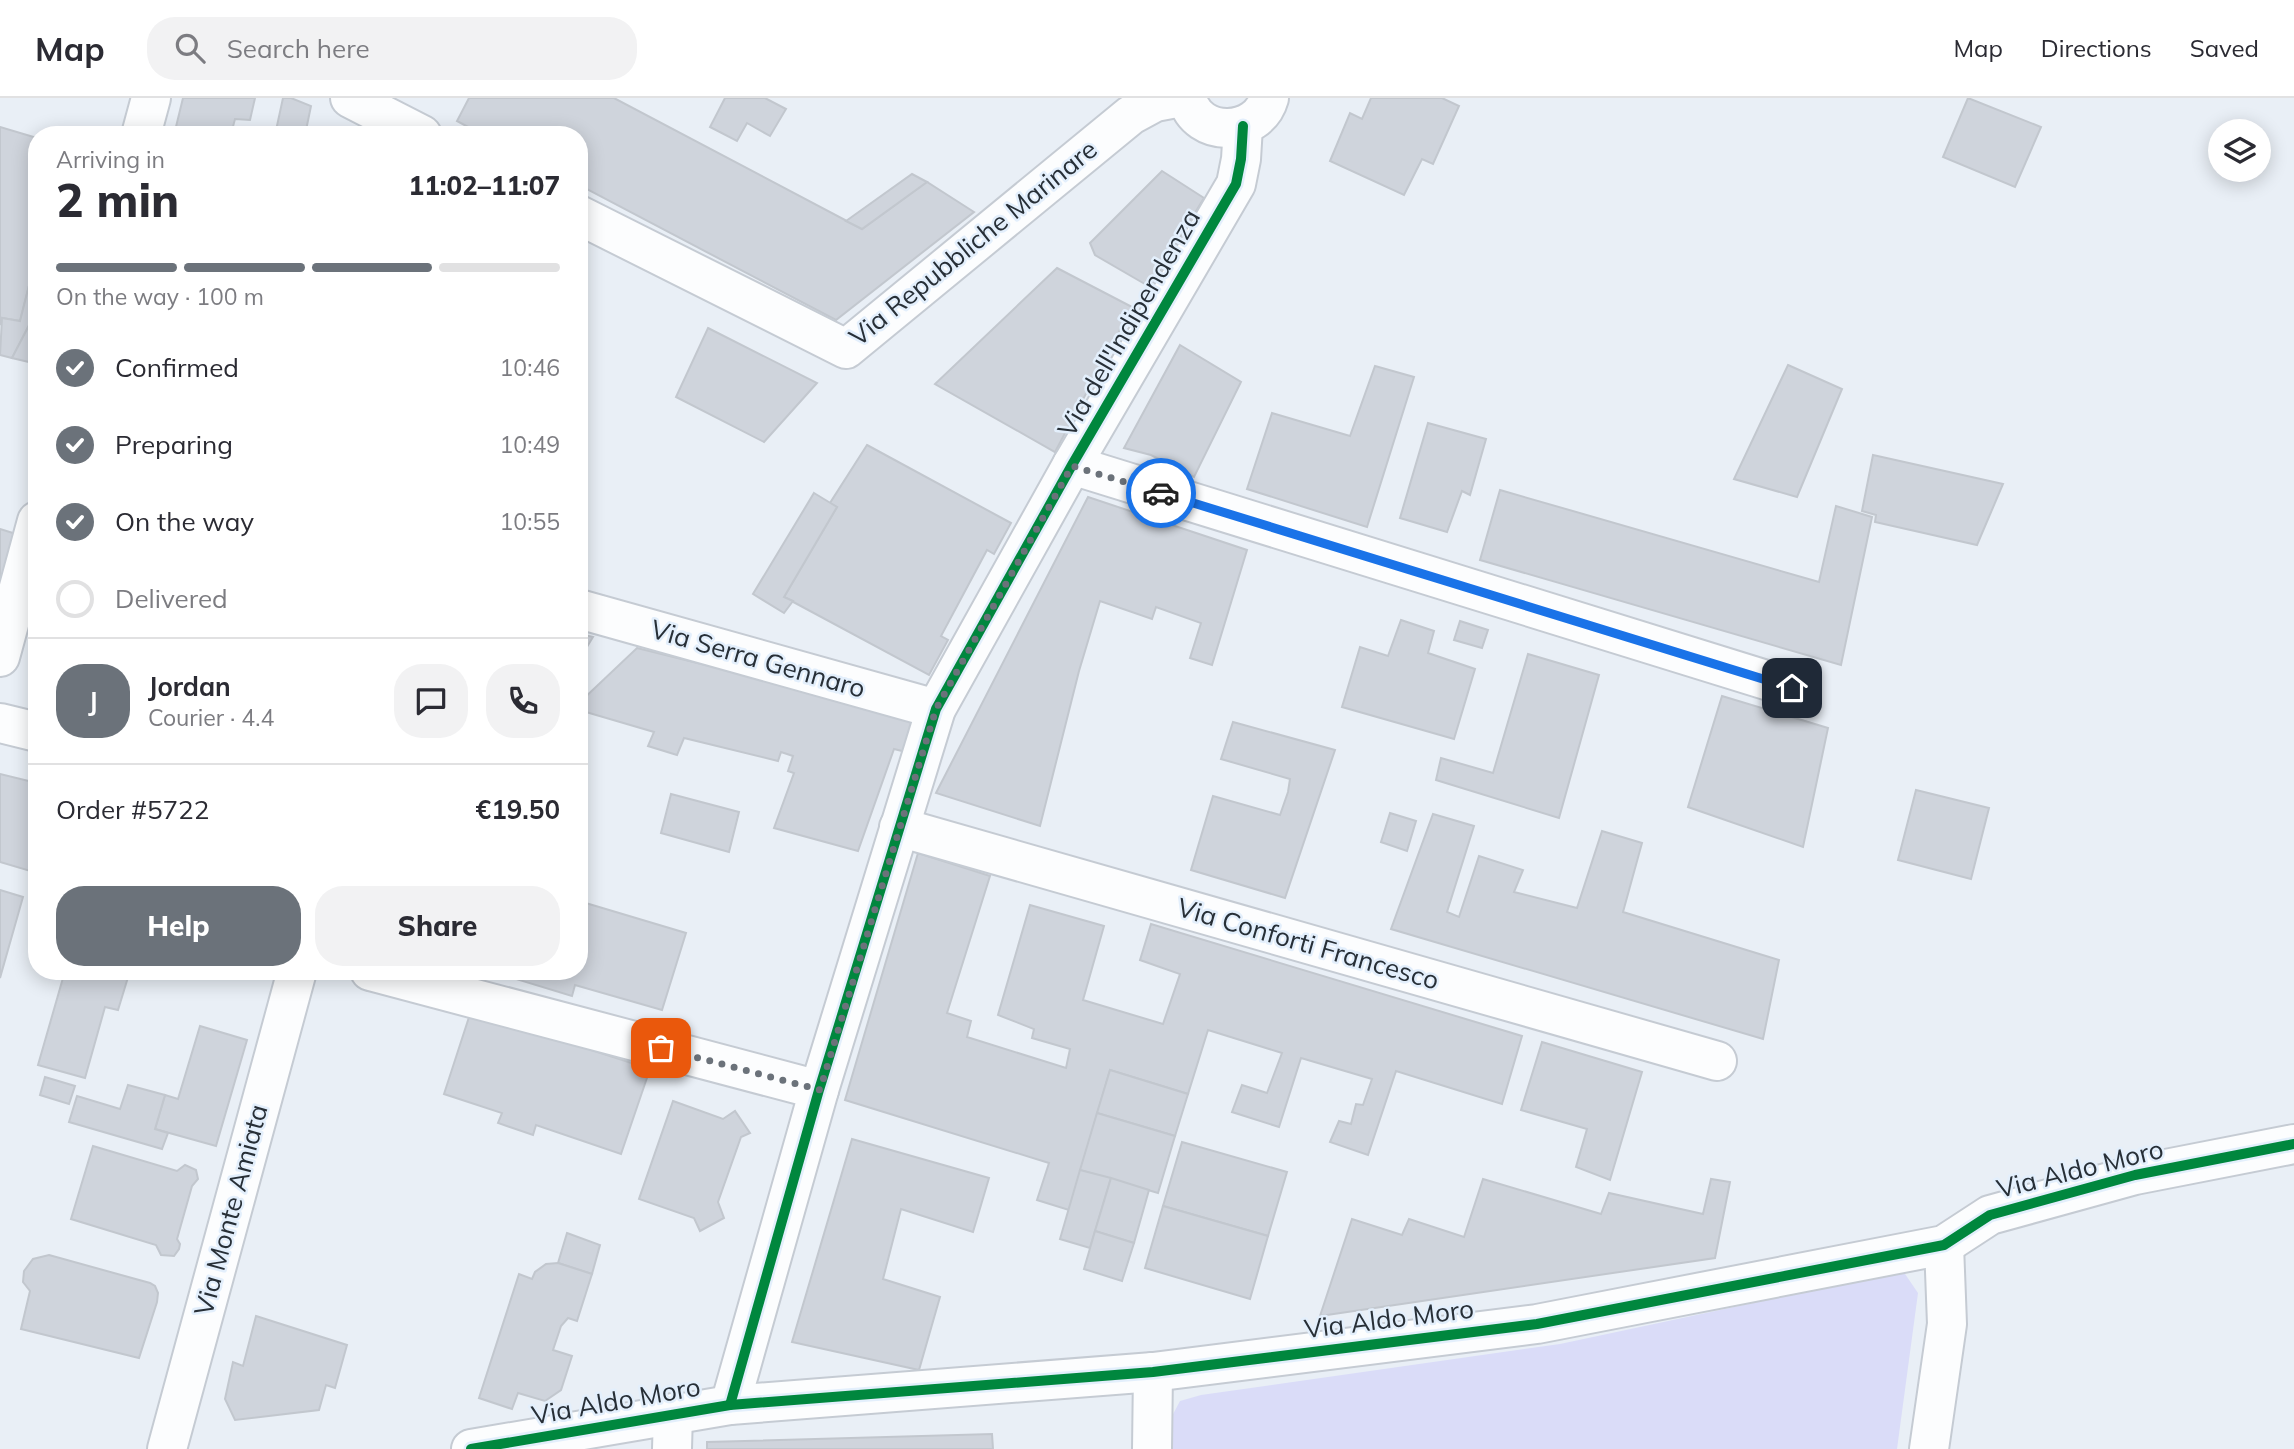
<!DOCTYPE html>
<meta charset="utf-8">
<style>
:root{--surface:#fff;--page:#f2f2f3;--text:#2b2b33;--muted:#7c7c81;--line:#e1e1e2;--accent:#6b727a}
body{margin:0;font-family:Mulish,sans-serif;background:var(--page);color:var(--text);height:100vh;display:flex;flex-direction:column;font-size:26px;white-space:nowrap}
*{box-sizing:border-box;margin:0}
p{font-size:23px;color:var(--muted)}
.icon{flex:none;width:38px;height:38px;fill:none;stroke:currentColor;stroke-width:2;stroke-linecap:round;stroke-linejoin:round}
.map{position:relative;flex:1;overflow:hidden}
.details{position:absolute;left:28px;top:28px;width:560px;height:854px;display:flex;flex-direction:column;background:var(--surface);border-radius:28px;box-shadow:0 4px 18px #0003}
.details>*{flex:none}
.fabs{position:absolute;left:2208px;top:21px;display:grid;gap:14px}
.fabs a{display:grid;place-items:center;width:63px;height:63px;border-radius:50%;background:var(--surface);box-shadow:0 4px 18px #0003;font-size:35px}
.pin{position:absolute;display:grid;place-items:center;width:60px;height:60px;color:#fff;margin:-30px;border-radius:14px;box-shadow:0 4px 10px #0006}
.courier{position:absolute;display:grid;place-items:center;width:70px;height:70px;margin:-35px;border:5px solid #1a73e8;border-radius:50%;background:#fff;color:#222;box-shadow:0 2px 9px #0007}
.summary em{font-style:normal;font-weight:800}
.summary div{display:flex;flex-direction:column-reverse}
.summary{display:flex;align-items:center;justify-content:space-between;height:119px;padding:0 28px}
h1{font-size:46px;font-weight:800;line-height:52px}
.bar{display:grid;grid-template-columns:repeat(4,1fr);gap:10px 7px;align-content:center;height:84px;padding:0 28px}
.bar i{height:9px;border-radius:5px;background:var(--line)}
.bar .on{background:var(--accent)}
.bar p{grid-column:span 4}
.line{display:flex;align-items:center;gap:18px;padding:0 28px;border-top:2px solid var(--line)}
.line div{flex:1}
.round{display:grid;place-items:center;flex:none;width:74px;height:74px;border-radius:28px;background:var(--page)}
ol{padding:0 28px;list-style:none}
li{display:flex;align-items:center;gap:21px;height:77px}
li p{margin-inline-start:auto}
li .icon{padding:7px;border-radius:50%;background:var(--accent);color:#fff;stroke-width:4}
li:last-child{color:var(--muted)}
li i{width:38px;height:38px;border:4px solid var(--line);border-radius:50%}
.cta{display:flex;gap:14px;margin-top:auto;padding:14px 28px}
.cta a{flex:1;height:80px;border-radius:28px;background:var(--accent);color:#fff;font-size:28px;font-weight:800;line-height:80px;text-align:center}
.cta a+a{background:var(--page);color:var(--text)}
header{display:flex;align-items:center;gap:42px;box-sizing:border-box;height:98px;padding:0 35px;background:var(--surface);border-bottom:2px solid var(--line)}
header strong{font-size:33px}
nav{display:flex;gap:38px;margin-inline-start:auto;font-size:24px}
.search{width:490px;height:63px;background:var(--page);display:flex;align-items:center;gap:18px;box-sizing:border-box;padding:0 24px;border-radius:28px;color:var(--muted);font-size:26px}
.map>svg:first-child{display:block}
.green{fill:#dadcf8}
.building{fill:#cfd4dc;stroke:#c2c7ce;stroke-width:2}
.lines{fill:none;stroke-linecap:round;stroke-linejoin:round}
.street-casing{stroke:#c5cbd3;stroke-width:42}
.street{stroke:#fcfdfe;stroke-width:38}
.cycleway-casing{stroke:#e3effc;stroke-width:15}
.cycleway{stroke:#00873e;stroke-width:10}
.done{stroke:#6b727a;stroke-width:7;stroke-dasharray:0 12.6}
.route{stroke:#1a73e8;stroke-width:9}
.labels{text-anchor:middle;stroke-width:5;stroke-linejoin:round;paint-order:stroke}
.street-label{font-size:26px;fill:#272f37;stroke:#e3effc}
</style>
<header>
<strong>Map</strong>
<div class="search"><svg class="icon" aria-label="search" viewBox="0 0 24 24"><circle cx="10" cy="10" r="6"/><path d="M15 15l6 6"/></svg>Search here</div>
<nav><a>Map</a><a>Directions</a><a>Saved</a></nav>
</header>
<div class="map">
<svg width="2294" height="1351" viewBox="0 0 2294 1351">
<rect width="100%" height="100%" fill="#e9eff6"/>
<path class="green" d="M1903 1173 1918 1195 1897 1351H1171V1320L1180 1303 1201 1297 1560 1246Z"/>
<g class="building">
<path d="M183 0H255L250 22 235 21 231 36 234 37H174Z"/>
<path d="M283 0H291L311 8 305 37H275Z"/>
<path d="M469 0H614L862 131 927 84 974 114 836 222 579 87V37H483L457 23Z"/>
<path d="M725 0H765L786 11 770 38 747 25 737 43 710 29Z"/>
<path d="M1371 0H1442L1459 8 1433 66 1422 61 1404 97 1330 63 1350 15 1362 21Z"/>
<path d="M1968 0 2041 29 2015 89 1943 59Z"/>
<path d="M0 29 37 40V156L20 223 2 220 0 227Z"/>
<path d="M1162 73 1204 100 1150 189 1095 157 1090 145Z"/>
<path d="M912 76 927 84 862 131 846 123Z"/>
<path d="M37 156V212L12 260 0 257 2 220 20 223Z"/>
<path d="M1057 170 1132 209 1055 354 935 286Z"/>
<path d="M37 212V266L12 260Z"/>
<path d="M708 230 817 285 764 344 676 299Z"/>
<path d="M1180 247 1241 284 1194 379 1151 357 1124 350Z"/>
<path d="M1788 267 1842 291 1797 399 1734 381Z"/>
<path d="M1375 268 1414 279 1367 429 1247 391 1272 315 1350 338Z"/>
<path d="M1428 325 1486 341 1470 397 1462 393 1447 434 1400 420Z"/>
<path d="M867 347 1011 425 994 456 987 452 941 538 948 542 929 577 784 499 837 409 830 405Z"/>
<path d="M1873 357 2003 386 1977 447 1875 424 1876 417 1862 413Z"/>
<path d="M1500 392 1819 484 1836 408 1872 419 1841 567 1480 462Z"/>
<path d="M814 395 837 409 784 499 793 503 784 515 753 496Z"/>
<path d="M1088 399 1247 452 1212 567 1190 560 1201 525 1156 509 1152 521 1100 503 1079 573 1040 728 936 695Z"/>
<path d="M0 431 16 436 0 493Z"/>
<path d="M1401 522 1434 533 1428 555 1475 571 1454 641 1342 609 1360 549 1388 558Z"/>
<path d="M1460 523 1488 532 1482 550 1454 542Z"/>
<path d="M579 536 593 539 579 562Z"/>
<path d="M637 550 916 619 906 654 894 651 858 753 774 730 794 675 788 673 793 658 781 654 778 663 684 640 677 657 648 648 654 634 579 612V605Z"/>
<path d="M1528 556 1599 577 1559 720 1436 682 1441 660 1493 675Z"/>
<path d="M1722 598 1828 630 1803 749 1688 709Z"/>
<path d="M1233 624 1335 652 1285 800 1191 772 1213 698 1280 717 1288 694 1290 681 1221 661Z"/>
<path d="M0 676 37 685V775L0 764Z"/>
<path d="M1916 692 1989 710 1971 781 1898 762Z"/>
<path d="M671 696 739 714 729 754 661 735Z"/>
<path d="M1390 715 1416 723 1407 753 1381 744Z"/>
<path d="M1433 716 1474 728 1447 814 1459 819 1479 758 1523 772 1514 794 1577 810 1602 733 1642 745 1623 814 1779 862 1763 941 1391 831Z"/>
<path d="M918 755 990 778 947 915 971 923 967 939 1066 970 1070 951 1032 940 1034 931 998 917 1030 807 1104 828 1083 902 1163 926 1180 876 1140 862 1151 826 1522 938 1502 1006 1396 973 1368 1057 1330 1044 1339 1023 1351 1026 1356 1006 1363 1007 1372 981 1301 960 1279 1029 1232 1014 1242 987 1267 995 1282 955 1208 932 1188 996 1110 972 1069 1112 1037 1102 1049 1065 845 1002Z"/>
<path d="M0 792 23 799 0 880Z"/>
<path d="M579 803 686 835 662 912 575 887 572 898 490 873H579Z"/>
<path d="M65 873H118L129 876 118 912 105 909 85 980 38 967Z"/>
<path d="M471 913 650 971 621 1056 536 1027 533 1037 498 1025 502 1015 444 996Z"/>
<path d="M200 928 247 942 216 1048 155 1031 165 997 178 1001Z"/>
<path d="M1542 944 1642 974 1610 1082 1576 1069 1587 1031 1521 1012Z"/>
<path d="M1110 972 1188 996 1175 1038 1097 1015Z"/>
<path d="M45 979 75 988 69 1006 40 997Z"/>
<path d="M128 987 165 997 155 1031 168 1035 162 1051 69 1024 77 998 120 1011Z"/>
<path d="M673 1003 723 1021 735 1013 750 1035 741 1039 718 1104 724 1120 700 1133 694 1120 639 1101Z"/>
<path d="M1097 1015 1175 1038 1158 1095 1080 1072Z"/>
<path d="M852 1041 989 1080 973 1134 901 1111 883 1181 940 1199 919 1272 792 1244Z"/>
<path d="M1182 1044 1287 1074 1268 1138 1163 1108Z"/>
<path d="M93 1048 177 1073 185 1067 196 1072 198 1081 192 1088 177 1141 180 1146 179 1151 174 1158 161 1157 156 1147 71 1121Z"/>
<path d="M1080 1072 1111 1080 1090 1150 1060 1141Z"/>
<path d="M1111 1080 1149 1092 1134 1145 1095 1133Z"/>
<path d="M1483 1081 1601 1116 1609 1095 1703 1116 1711 1081 1730 1084 1715 1160 1320 1218 1352 1121 1402 1137 1409 1121 1464 1139Z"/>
<path d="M1163 1108 1268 1138 1250 1201 1145 1170Z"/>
<path d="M1095 1133 1134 1145 1122 1183 1084 1171Z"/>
<path d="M567 1135 600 1147 592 1176 558 1165Z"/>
<path d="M49 1157 150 1185 155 1188 158 1195 157 1204 139 1260 21 1231 30 1193 23 1184 24 1173 33 1161Z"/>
<path d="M558 1165 592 1176 577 1223 568 1220 561 1228 553 1252 572 1258 561 1292 545 1303 518 1295 512 1311 479 1300 519 1176 532 1181 535 1174 546 1166Z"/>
<path d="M256 1218 347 1247 335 1290 326 1287 319 1312 235 1322 225 1301 233 1264 243 1268Z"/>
<path d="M992 1336 993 1351H707V1344Z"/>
</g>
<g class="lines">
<g class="street-casing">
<g id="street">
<path d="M350 0 422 37"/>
<path d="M1187 0C1197 41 1258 39 1269 0"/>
<path d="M141 37 151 0"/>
<path d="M579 117 846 251 1131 17 1155 4 1176 0"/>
<path d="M1072 367 1792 590"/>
<path d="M579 511 936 611"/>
<path d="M0 559 37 423"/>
<path d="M0 625 37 634"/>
<path d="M899 729 1717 963"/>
<path d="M370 873 819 992"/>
<path d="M730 1307 819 992 936 611 1072 367 1236 86 1241 61 1243 28"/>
<path d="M167 1351 297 873"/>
<path d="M471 1351 730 1307 1153 1274 1537 1226 1944 1147 1990 1117 2135 1077 2294 1046"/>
<path d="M672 1351 673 1315"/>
<path d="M1152 1351 1153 1274"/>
<path d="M1929 1351 1947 1226 1944 1147"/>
</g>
</g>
<use href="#street" class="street"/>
<g class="cycleway-casing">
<g id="cycleway">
<path d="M730 1307 819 992 936 611 1072 367 1236 86 1241 61 1243 28"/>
<path d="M471 1351 730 1307 1153 1274 1537 1226 1944 1147 1990 1117 2135 1077 2294 1046"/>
</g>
</g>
<use href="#cycleway" class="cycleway"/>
</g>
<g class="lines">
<path class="done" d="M661 950 820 992 936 611 1072 368 1161 395"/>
<path class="route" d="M1161 395 1792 590"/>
</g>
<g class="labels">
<g class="street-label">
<text transform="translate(973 145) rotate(-39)" y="9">Via Repubbliche Marinare</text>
<text transform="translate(1129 225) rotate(-60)" y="9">Via dell'Indipendenza</text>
<text transform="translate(758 561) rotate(16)" y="9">Via Serra Gennaro</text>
<text transform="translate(1308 846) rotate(16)" y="9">Via Conforti Francesco</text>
<text transform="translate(2080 1071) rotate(-14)" y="9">Via Aldo Moro</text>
<text transform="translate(231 1112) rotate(-75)" y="9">Via Monte Amiata</text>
<text transform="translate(1389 1221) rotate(-7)" y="9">Via Aldo Moro</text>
<text transform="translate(616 1303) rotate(-10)" y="9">Via Aldo Moro</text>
</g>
</g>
</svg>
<div class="fabs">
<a><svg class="icon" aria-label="layers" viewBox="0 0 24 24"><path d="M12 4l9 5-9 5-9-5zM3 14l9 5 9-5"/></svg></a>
</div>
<div class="pin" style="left:661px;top:950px;background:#ea580c"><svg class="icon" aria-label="bag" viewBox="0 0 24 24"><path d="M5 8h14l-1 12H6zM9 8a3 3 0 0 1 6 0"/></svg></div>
<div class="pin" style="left:1792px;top:590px;background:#1f2937"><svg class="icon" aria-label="home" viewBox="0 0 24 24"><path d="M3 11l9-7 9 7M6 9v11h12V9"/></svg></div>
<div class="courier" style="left:1161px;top:395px"><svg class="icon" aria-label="car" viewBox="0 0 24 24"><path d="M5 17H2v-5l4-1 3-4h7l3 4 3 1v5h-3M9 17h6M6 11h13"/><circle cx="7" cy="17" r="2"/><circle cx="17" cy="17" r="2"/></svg></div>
<section class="details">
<div class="summary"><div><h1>2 min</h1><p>Arriving in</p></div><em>11:02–11:07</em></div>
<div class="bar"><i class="on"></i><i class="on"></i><i class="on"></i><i></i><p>On the way · 100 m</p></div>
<ol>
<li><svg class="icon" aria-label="check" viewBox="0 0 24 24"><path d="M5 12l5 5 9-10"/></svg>Confirmed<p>10:46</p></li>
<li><svg class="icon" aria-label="check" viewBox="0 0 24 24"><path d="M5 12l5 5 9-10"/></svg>Preparing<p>10:49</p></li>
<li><svg class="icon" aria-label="check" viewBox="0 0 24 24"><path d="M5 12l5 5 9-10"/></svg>On the way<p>10:55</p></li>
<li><i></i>Delivered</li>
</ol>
<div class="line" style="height:126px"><b class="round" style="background:var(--accent);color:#fff">J</b><div><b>Jordan</b><p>Courier · 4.4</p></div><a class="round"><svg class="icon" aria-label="chat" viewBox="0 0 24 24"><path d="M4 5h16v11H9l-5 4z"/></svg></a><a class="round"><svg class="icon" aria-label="phone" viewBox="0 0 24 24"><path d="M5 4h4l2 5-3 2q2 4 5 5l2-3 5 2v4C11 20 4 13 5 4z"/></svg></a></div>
<div class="line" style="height:91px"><div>Order #5722</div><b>€19.50</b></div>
<div class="cta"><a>Help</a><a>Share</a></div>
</section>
</div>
